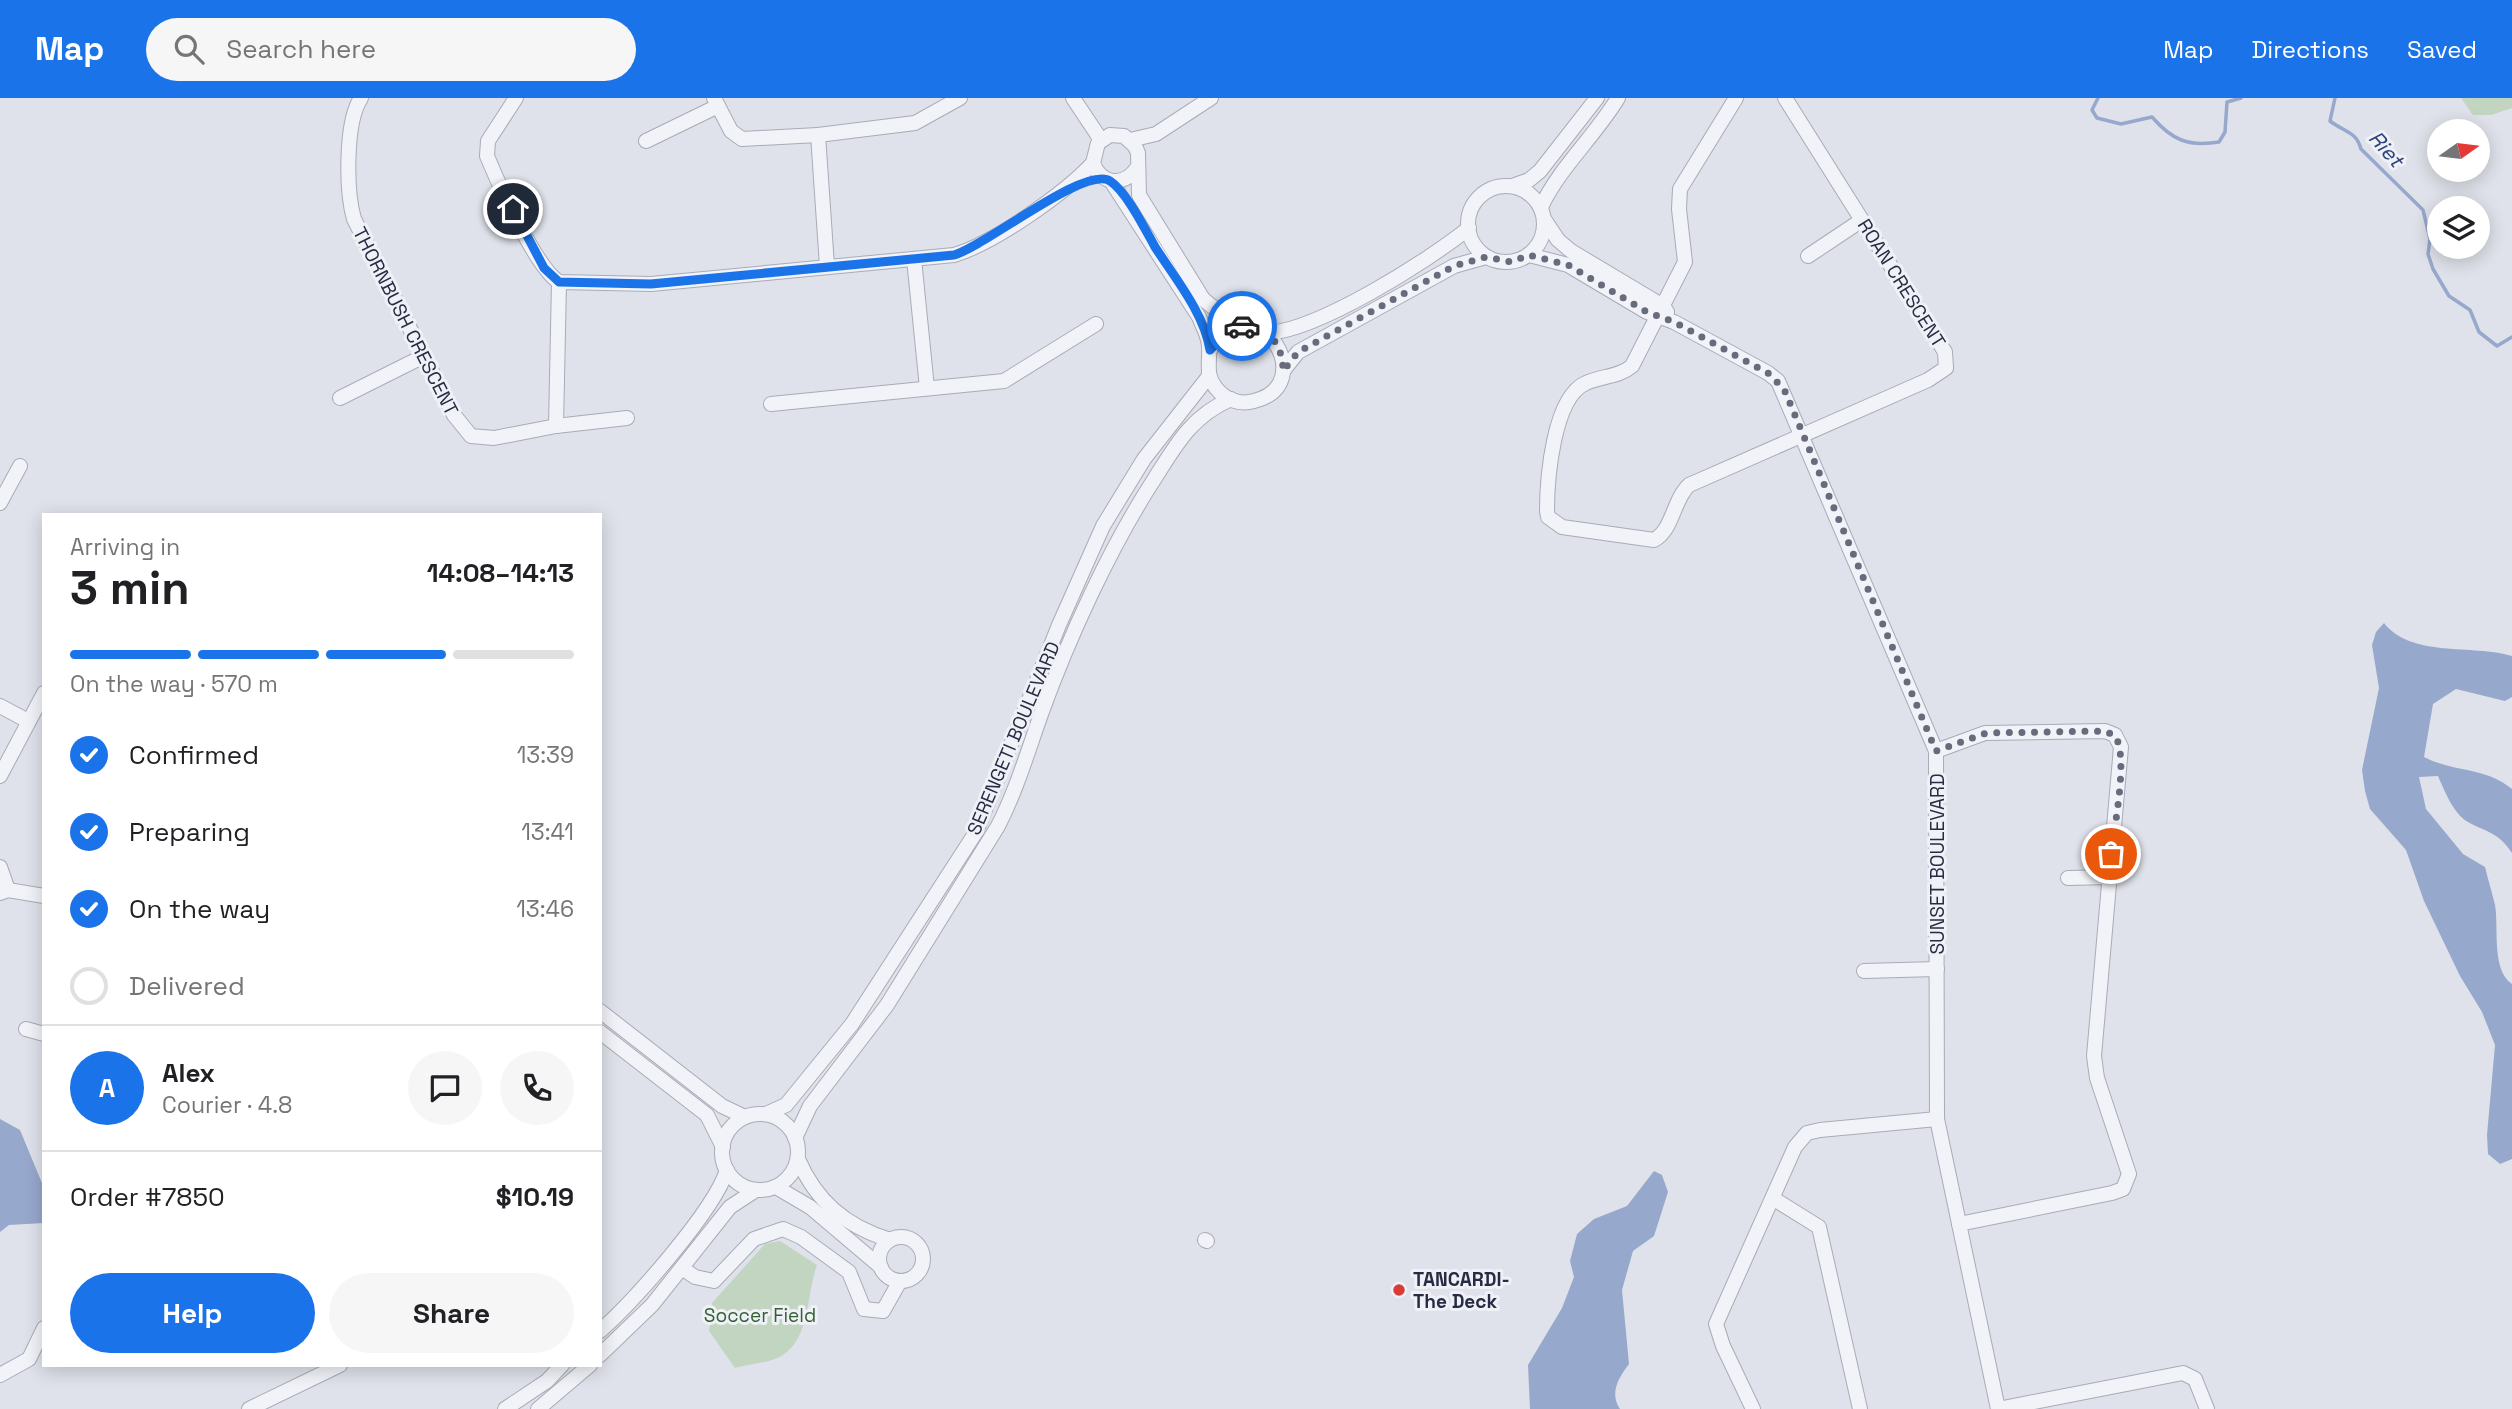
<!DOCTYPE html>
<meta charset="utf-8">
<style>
:root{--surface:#fff;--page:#f6f6f6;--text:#202124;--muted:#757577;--line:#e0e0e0;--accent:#1a73e8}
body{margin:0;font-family:"Space Grotesk",sans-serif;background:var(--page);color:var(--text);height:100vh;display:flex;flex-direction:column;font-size:26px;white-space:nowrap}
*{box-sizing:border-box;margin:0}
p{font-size:23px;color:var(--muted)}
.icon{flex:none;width:38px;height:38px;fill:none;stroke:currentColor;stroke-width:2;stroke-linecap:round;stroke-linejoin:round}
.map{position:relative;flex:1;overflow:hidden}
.details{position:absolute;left:42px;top:415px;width:560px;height:854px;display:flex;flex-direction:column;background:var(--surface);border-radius:0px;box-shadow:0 4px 18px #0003}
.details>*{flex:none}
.needle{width:46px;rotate:76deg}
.fabs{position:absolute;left:2427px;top:21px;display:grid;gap:14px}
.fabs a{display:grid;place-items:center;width:63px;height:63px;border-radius:50%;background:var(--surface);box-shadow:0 4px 18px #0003;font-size:35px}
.pin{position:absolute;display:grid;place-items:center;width:60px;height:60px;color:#fff;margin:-30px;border:4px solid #fff;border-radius:50%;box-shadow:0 2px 7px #0007}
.courier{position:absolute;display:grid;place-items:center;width:70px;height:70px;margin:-35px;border:5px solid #1a73e8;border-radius:50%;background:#fff;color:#222;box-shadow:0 2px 9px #0007}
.head em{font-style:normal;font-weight:700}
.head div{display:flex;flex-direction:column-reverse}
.head{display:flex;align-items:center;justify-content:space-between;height:119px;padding:0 28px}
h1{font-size:46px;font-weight:700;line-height:52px}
.bar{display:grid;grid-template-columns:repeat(4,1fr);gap:10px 7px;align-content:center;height:84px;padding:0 28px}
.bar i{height:9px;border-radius:5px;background:var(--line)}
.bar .active{background:var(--accent)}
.bar p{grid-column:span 4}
.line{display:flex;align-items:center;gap:18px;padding:0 28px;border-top:2px solid var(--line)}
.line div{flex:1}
.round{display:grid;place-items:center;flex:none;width:74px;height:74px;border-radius:37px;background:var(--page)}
ol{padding:0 28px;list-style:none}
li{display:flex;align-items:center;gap:21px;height:77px}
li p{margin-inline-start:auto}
li .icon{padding:7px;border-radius:50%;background:var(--accent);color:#fff;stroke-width:4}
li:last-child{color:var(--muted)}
li i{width:38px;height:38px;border:4px solid var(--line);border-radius:50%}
.button{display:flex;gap:14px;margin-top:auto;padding:14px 28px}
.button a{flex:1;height:80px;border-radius:42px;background:var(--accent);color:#fff;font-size:28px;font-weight:700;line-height:80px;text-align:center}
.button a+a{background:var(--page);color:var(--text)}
header{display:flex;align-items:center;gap:42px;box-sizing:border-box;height:98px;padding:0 35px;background:var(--accent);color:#fff}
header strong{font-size:33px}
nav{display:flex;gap:38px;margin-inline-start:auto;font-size:24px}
.search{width:490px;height:63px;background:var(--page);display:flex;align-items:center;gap:18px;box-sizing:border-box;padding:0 24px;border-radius:38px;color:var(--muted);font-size:26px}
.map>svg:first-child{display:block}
.green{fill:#c1d5c0}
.water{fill:#97a8cd}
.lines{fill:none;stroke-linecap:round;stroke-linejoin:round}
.stream{stroke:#97a8cd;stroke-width:3.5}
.minor-casing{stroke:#a8abb8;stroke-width:16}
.minor{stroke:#f2f3f8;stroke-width:14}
.done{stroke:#676c7d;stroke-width:7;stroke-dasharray:0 12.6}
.route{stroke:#1a73e8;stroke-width:9}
.poi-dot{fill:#db3b38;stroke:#eff1f7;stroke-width:2.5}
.labels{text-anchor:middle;stroke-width:6;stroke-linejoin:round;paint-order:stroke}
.street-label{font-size:19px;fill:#262c43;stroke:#eff1f7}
.poi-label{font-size:19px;font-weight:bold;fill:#262c43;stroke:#eff1f7;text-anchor:start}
.park-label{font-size:19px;fill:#346032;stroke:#eff1f7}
.water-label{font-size:21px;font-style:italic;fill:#2d437a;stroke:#eff1f7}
</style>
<header>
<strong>Map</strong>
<div class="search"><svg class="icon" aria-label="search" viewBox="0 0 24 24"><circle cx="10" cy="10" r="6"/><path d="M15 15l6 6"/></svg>Search here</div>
<nav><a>Map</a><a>Directions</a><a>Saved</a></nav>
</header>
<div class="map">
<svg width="2512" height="1311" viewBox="0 0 2512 1311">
<rect width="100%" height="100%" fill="#dfe2ea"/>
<g class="green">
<path d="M2461 0H2512V10L2491 17H2473Z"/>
<path d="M780 1143 817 1167C806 1197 811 1238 783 1257 771 1265 749 1266 735 1270L709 1233 712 1205 765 1146Z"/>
</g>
<g class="water">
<path d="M2384 525C2411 560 2473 546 2512 558V599L2505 603 2456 591 2433 606 2424 659C2452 674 2486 669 2512 691V755C2498 734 2488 735 2468 724 2454 717 2444 692 2438 678L2419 679 2426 711 2463 756 2485 769C2488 782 2492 794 2495 807 2499 829 2491 872 2512 886V1061L2500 1066 2488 1056 2487 1037 2495 947 2482 914 2460 878 2424 803 2406 752 2370 711 2365 693 2362 672 2379 590 2372 547 2376 534Z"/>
<path d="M0 1021 20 1032 44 1090V1125L9 1127 0 1134Z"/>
<path d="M1654 1073 1662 1077 1668 1094 1654 1138 1633 1153 1622 1192 1629 1266C1619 1279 1609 1295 1620 1311H1530L1528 1267 1562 1210 1574 1179 1570 1163 1577 1136 1594 1121 1627 1108Z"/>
</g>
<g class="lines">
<g class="stream">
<path d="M2098 0 2092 12 2097 20 2121 26 2152 19C2172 42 2188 49 2219 44L2225 34 2227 4 2241 0"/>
<path d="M2335 0 2330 23C2344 34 2356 33 2361 51L2423 112 2430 141 2428 156 2433 171 2449 198 2470 212 2479 234 2497 248 2512 239"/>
</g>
<g class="minor-casing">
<g id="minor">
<path d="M361 0C345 24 346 93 354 121L454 317 471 338 494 340 556 328 559 184"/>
<path d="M516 0 488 43 487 58C498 85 536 170 559 184L651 186 954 157C994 145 1064 96 1093 65"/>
<path d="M714 0 731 33 742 41 818 37"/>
<path d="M1073 0 1101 42"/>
<path d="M1736 0 1680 91 1679 111 1685 164 1632 268C1619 279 1601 278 1586 285 1553 299 1547 382 1547 413L1548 419 1562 429 1654 442C1673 432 1673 402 1689 387L1928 282 1946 270 1945 254 1785 0"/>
<path d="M1130 42 1156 36 1211 0"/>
<path d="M646 43 718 8"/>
<path d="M1137 70C1124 89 1101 87 1093 65L1098 45 1110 37 1124 38 1135 48 1138 55 1139 97 1203 201 1237 229"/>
<path d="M1111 83 1199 219C1203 229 1209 239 1209 249 1210 265 1205 277 1216 290 1225 302 1240 307 1254 303 1323 286 1254 180 1210 252"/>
<circle cx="1506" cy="126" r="38"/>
<path d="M1512 88 1529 82 1540 73 1597 0"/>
<path d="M1541 109C1560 69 1595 38 1618 0"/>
<path d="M1544 121 1558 142 1571 153 1663 208 1667 214"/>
<path d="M1529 157 1568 167 1647 214 1674 224 1768 275 1778 283 1936 653 1937 1021 1998 1311"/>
<path d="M1808 158 1862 122"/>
<path d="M914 161 927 290"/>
<path d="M827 168 818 37 915 25 960 0"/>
<path d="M1267 235C1317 233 1428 163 1469 130"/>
<path d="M1283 273 1298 254 1454 168 1486 159"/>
<path d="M340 300 424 258"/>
<path d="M771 306 1004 283 1096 226"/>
<path d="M556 328 627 320"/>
<path d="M0 405 20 368"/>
<path d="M0 608 28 623"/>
<path d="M1936 653 1985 635 2105 633 2115 637 2121 649 2094 958 2097 980 2129 1076 2123 1091 2112 1095 1959 1126"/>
<path d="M0 678 44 595"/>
<path d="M0 769 8 792"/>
<path d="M2068 780 2109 779"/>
<path d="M0 795 8 792 44 798"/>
<path d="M1864 873 1937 871"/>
<path d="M600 913 722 1008 745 1019"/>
<path d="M26 931 44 936"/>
<path d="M600 934 707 1017 723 1049"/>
<circle cx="760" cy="1054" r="38"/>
<path d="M766 1016 786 1007 852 926 976 734 1059 527 1103 428 1144 361 1209 278"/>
<path d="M795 1040 810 1008 887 907 998 728C1016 693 1027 656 1040 619 1068 541 1110 449 1155 380 1177 345 1192 318 1231 301"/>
<path d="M798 1061C816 1103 845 1128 890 1142"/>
<path d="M776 1089 810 1109 881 1169"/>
<path d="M1774 1101 1819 1129 1860 1311"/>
<circle cx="901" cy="1161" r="22"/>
<path d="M1205 1142 1207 1143"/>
<path d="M682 1170 695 1179 714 1183 754 1141 783 1131 801 1139 849 1174 864 1211 883 1213 900 1183"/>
<path d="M600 1233C634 1203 714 1113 727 1072"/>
<path d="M600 1257 652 1207 730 1109 756 1092"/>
<path d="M0 1277 29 1261 44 1230"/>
<path d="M249 1311 340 1267"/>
<path d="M505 1311 547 1283 562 1267"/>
<path d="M538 1311 590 1267"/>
<path d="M1753 1311 1723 1248 1716 1226 1795 1049 1807 1035 1820 1032 1937 1021"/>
<path d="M1998 1311 2183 1275 2195 1281 2207 1311"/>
</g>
</g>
<use href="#minor" class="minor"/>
</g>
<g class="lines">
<path class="done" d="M1242 228C1269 228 1283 247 1283 273L1298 254 1454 168 1486 159 1511 164 1529 157 1568 167 1647 214 1674 224 1768 275 1784 291 1936 653 1986 635 2105 633 2115 638C2129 658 2114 730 2111 756"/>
<path class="route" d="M513 111 544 170 559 184 651 186 954 157C986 148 1085 67 1110 83 1126 93 1145 131 1155 149 1175 180 1204 215 1210 252L1227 233 1242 228"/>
</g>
<circle class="poi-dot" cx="1399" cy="1192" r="7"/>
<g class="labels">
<g class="street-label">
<text transform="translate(1902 185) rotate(58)" y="7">ROAN CRESCENT</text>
<text transform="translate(406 223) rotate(63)" y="7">THORNBUSH CRESCENT</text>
<text transform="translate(1013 640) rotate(-67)" y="7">SERENGETI BOULEVARD</text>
<text transform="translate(1937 766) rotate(-90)" y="7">SUNSET BOULEVARD</text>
</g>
<g class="poi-label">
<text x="1413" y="1188">TANCARDI-<tspan x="1413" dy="22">The Deck</tspan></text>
</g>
<g class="park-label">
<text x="760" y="1224">Soccer Field</text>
</g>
<g class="water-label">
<text transform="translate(2386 51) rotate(48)" y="7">Riet</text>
</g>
</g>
</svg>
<div class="fabs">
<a><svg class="needle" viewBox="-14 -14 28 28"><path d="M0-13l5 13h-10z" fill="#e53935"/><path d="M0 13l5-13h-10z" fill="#757577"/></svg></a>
<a><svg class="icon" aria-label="layers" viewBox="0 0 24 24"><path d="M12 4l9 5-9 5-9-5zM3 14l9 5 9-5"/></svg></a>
</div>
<div class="pin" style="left:2111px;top:756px;background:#ea580c"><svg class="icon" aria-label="bag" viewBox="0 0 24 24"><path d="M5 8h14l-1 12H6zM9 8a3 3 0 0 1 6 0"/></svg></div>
<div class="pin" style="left:513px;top:111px;background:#1f2937"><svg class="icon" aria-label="home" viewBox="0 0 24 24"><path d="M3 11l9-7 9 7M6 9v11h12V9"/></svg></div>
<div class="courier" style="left:1242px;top:228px"><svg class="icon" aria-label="car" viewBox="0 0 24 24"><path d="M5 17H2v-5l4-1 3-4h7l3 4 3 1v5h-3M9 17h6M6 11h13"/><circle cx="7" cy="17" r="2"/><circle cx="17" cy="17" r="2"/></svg></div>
<section class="details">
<div class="head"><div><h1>3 min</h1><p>Arriving in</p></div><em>14:08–14:13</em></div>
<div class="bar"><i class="active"></i><i class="active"></i><i class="active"></i><i></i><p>On the way · 570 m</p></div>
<ol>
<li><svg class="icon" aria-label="check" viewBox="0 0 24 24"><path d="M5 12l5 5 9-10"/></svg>Confirmed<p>13:39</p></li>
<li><svg class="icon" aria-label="check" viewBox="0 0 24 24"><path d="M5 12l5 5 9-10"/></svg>Preparing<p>13:41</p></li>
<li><svg class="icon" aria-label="check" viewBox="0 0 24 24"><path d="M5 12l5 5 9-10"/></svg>On the way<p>13:46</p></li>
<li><i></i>Delivered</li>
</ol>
<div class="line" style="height:126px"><b class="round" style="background:var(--accent);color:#fff">A</b><div><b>Alex</b><p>Courier · 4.8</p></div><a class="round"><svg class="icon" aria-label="chat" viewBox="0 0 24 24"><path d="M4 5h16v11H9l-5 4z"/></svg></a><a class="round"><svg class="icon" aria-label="phone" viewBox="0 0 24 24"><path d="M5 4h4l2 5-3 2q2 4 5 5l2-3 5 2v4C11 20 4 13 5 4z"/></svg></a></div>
<div class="line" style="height:91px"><div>Order #7850</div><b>$10.19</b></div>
<div class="button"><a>Help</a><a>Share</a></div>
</section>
</div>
